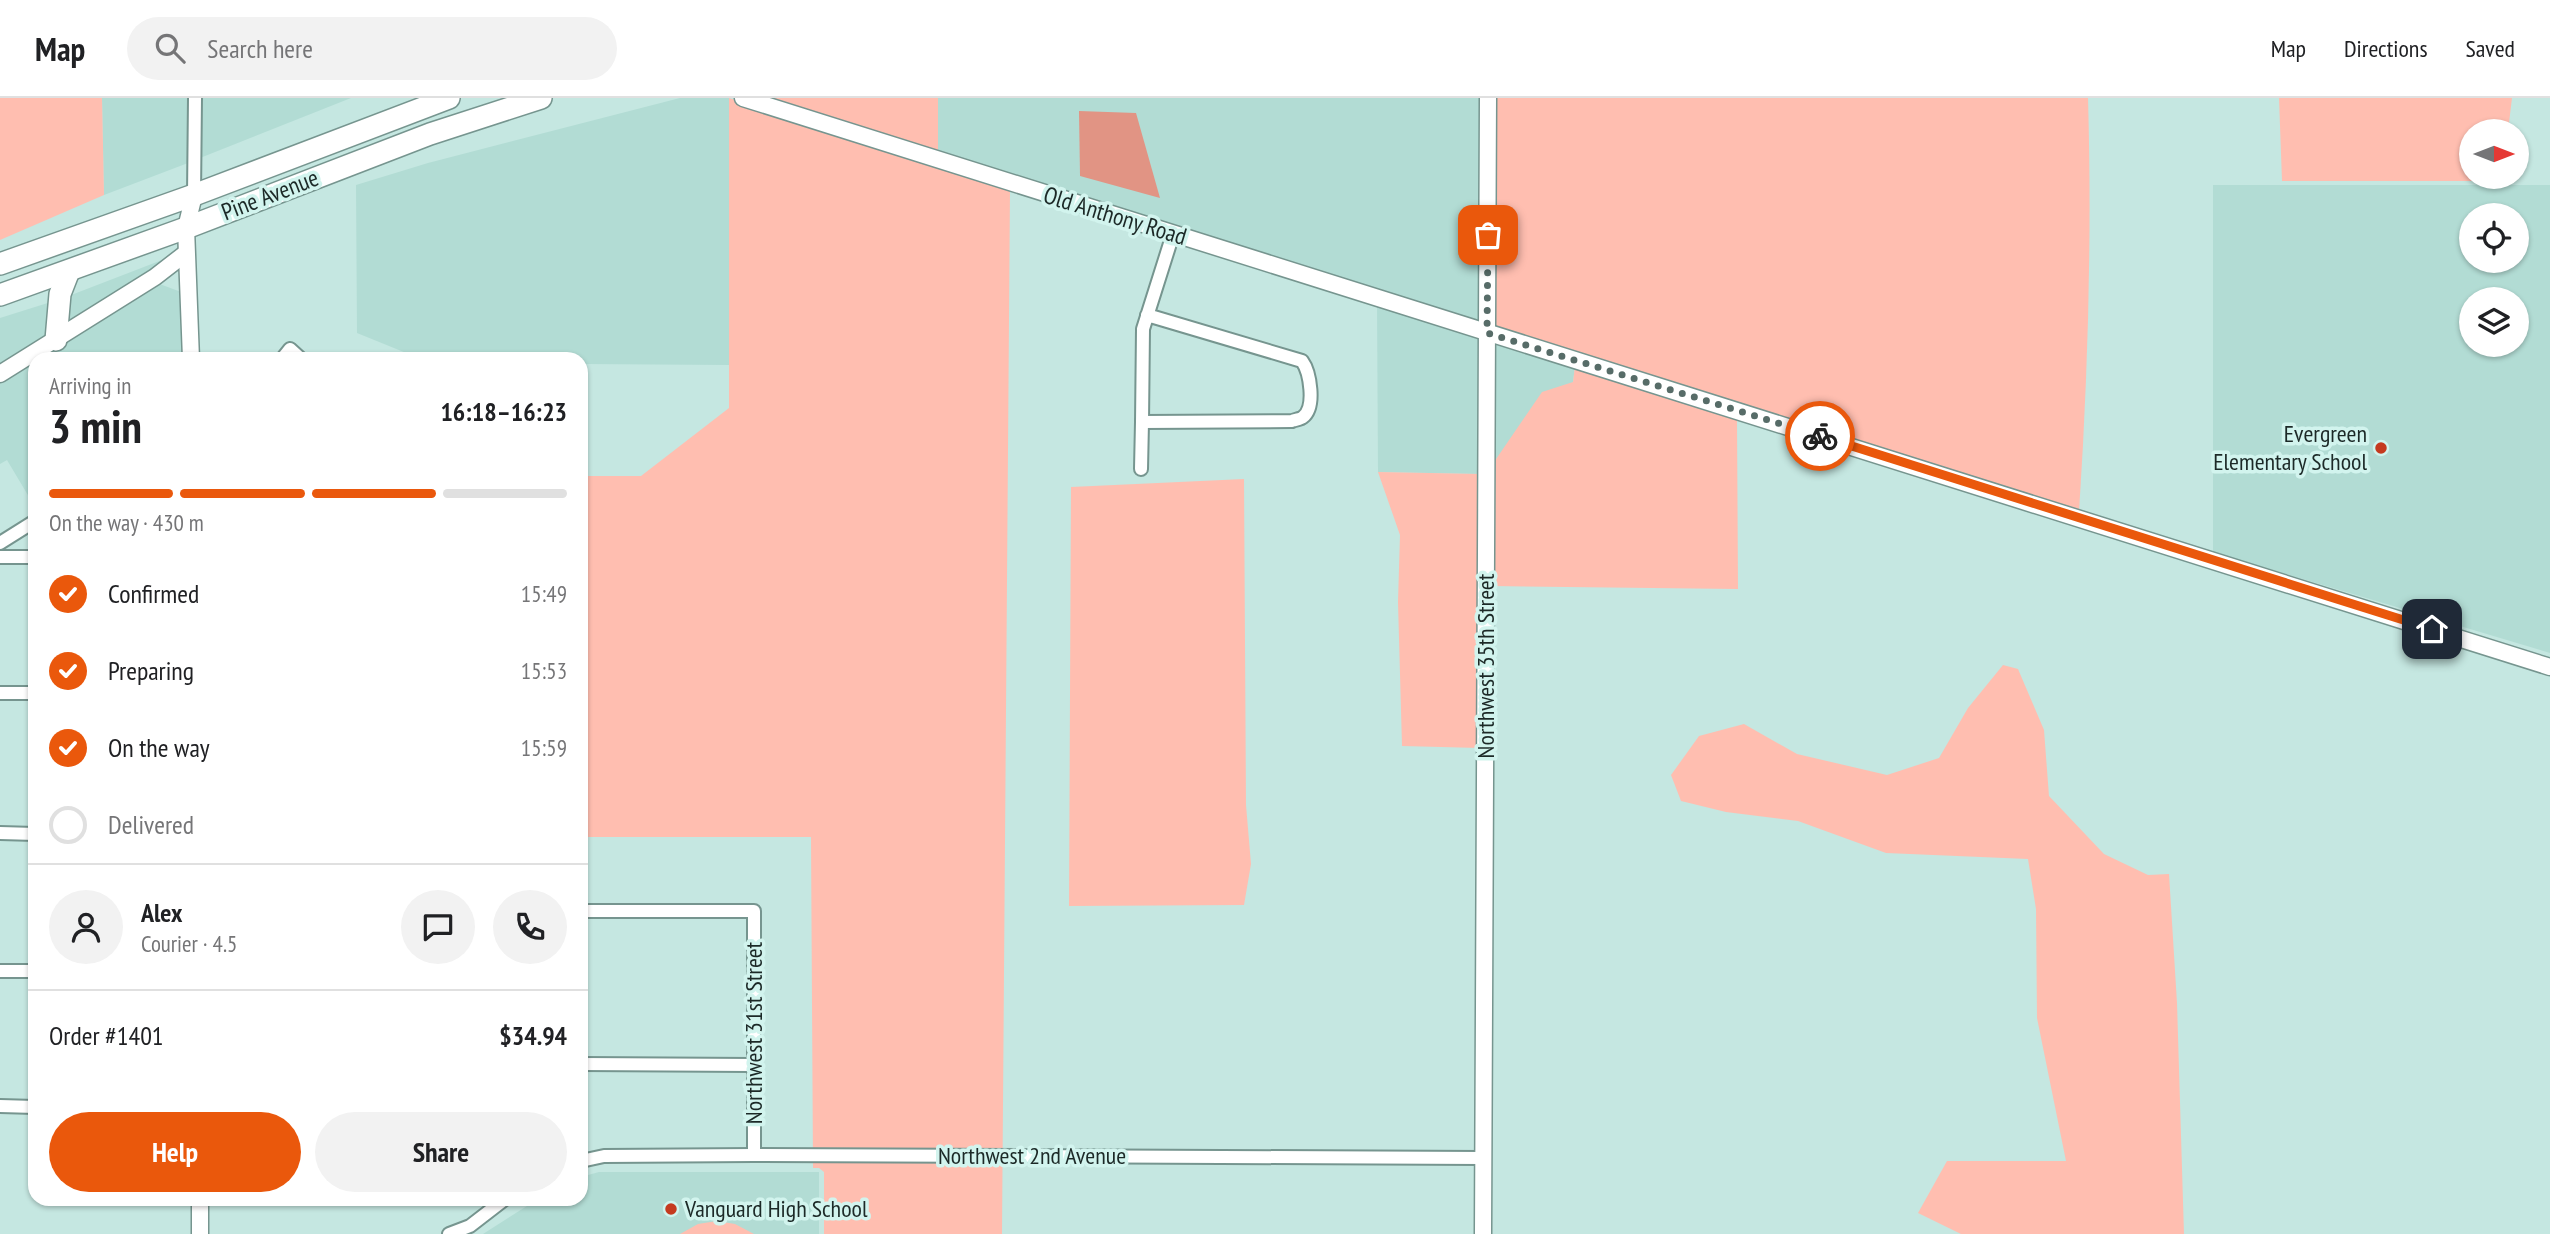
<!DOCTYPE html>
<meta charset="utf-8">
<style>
:root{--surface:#fff;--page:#f2f2f2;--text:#202124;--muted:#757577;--line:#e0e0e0;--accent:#ea580c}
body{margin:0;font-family:"PT Sans Narrow",sans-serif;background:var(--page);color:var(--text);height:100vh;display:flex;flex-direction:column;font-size:26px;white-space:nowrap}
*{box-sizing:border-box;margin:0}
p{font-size:23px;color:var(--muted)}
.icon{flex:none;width:38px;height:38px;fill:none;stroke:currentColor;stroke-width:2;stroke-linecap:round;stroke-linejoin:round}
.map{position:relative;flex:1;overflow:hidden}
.drawer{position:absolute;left:28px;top:254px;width:560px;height:854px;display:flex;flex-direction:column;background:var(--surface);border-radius:21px;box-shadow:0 2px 5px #0004}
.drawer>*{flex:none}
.needle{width:46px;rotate:90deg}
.controls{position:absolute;left:2459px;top:21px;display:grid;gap:14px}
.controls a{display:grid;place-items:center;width:70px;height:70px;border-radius:50%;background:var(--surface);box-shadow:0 2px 5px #0004;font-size:35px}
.pin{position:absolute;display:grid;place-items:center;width:60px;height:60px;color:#fff;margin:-30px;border-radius:14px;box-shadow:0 4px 10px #0006}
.courier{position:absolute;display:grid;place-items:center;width:70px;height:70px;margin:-35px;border:5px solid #ea580c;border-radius:50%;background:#fff;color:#222;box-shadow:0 2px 9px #0007}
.head em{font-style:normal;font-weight:600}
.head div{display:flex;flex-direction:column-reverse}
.head{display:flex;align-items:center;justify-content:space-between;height:119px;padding:0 21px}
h1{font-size:46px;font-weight:600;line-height:52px}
.bar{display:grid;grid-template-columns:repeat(4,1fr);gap:10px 7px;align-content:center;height:84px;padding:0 21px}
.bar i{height:9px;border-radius:5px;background:var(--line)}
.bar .selected{background:var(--accent)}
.bar p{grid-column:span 4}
.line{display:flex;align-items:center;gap:18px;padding:0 21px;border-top:2px solid var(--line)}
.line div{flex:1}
.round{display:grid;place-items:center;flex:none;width:74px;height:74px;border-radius:37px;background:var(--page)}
ol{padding:0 21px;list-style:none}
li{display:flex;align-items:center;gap:21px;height:77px}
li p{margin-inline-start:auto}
li .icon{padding:7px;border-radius:50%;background:var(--accent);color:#fff;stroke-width:4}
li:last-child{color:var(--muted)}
li i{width:38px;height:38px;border:4px solid var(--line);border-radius:50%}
.cta{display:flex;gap:14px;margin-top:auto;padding:14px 21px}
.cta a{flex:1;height:80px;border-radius:42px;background:var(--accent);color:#fff;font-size:28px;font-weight:600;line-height:80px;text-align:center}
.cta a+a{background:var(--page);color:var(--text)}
header{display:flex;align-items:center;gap:42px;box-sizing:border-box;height:98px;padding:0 35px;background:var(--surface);border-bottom:2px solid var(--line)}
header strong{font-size:33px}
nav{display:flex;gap:38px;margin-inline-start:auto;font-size:24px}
.search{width:490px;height:63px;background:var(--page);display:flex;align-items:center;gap:18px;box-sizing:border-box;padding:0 24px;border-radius:38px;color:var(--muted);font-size:26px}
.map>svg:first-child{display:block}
.built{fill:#b2dcd4;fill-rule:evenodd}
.green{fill:#ffbeb0}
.water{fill:#e19484}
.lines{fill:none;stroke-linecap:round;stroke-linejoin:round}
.street-casing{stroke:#76958f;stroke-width:16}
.secondary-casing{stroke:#76958f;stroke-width:19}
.highway-casing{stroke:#76958f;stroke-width:24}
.street{stroke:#fff;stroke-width:12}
.secondary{stroke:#fff;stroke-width:16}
.highway{stroke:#fff;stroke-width:21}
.done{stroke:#576c68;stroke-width:7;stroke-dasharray:0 12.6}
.route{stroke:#ea580c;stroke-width:9}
.poi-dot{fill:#c53a1f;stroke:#d2f4ee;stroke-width:2.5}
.labels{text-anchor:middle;stroke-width:7;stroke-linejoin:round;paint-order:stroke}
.street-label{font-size:24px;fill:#1c2927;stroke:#d2f4ee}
.poi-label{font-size:24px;fill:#1c2927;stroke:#d2f4ee;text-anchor:end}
</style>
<header>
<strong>Map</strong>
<div class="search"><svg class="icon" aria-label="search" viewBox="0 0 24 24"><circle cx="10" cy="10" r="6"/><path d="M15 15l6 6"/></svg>Search here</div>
<nav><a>Map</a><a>Directions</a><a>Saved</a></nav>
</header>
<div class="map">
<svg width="2550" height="1136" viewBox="0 0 2550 1136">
<rect width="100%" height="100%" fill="#c5e7e1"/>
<g class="built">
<path d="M102 0H189L188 65 104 97Z"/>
<path d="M200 0H351L200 60Z"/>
<path d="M680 0H729V267L581 266V261H421L357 235 356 87 428 65Z"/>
<path d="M938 0H1483L1482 228 938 57Z"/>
<path d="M2213 87H2550V555L2213 454ZM2471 117H2516V163H2471ZM2471 201H2516V247H2471Z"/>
<path d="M175 157 63 231 66 199Z"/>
<path d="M157 185 181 194 185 261H35Z"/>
<path d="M54 203 51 239 0 270V220Z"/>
<path d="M1377 206 1482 239 1481 376 1378 374Z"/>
<path d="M1493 242 1575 268 1573 284 1492 367Z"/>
<path d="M35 261V409L7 362 0 366V282Z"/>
<path d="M599 1074H819V1136H483L538 1101H581V1079Z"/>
</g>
<g class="green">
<path d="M0 0H102L104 97 0 142Z"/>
<path d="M729 0 1010 91 1002 1136H824V1074L819 1070H813L811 739H581V378H641L729 310Z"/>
<path d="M757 0H938V57Z"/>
<path d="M1494 0H2088C2092 139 2088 276 2079 414L1493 232Z"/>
<path d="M2279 0H2512L2508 33H2471V79H2502L2501 83H2282Z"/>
<path d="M1575 268 2079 425V430L1737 322 1738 491 1492 488V367L1542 294 1573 284Z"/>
<path d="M1378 374 1481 376 1480 650 1402 648 1398 504 1400 437Z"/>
<path d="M1244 381 1246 707 1251 766 1244 807 1069 808 1071 389Z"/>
<path d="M2003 567 2018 571 2044 632 2049 698 2104 756 2148 777 2169 776 2177 905 2184 1136H1961L1918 1115 1947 1063H2066L2037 920 2036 811 2028 761 1886 755 1798 723 1726 714 1681 703 1671 677 1699 638 1744 626 1797 656 1887 677 1939 660 1968 610Z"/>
<path d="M717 1123 735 1126 754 1136H680L698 1126Z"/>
</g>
<path class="water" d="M1079 13 1136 15 1160 100 1080 78Z"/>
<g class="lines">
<g class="street-casing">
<g id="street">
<path d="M194 97 195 0"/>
<path d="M1147 217 1302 263C1310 274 1316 309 1303 319 1301 321 1294 322 1292 323L1142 324 1143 231 1173 136"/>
<path d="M282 261 290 251 301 261"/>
<path d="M1141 371 1142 324"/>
<path d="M0 445 35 423"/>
<path d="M0 459H35"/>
<path d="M0 595H35"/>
<path d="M0 735 35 736"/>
<path d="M581 813H754V1057"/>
<path d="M0 873H35"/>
<path d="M581 966 753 967"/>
<path d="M0 1008 35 1009"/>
<path d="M581 1063 604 1058 754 1057 1483 1060"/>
<path d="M449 1136 470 1128 505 1101"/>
</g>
</g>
<g class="secondary-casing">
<g id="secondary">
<path d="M743 0 2550 569"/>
<path d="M191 261 186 130 194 97"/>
<path d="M0 276 155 179 186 155"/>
<path d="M200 1101V1136"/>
<path d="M1483 1136 1488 0"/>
</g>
</g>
<g class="highway-casing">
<g id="highway">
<path d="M0 166 194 97 449 0"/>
<path d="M0 197 186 130 430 36 541 0"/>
<path d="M56 242 60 196 69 173"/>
</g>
</g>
<use href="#street" class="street"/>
<use href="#secondary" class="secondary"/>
<use href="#highway" class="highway"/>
</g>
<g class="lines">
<path class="done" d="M1488 137 1487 235 1820 338"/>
<path class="route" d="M1820 338 2432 531"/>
</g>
<g class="poi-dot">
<circle cx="2381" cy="350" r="7"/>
<circle cx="671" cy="1111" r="7"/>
</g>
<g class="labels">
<g class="street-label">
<text transform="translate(270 97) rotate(-21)" y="8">Pine Avenue</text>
<text transform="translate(1115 118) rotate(17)" y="8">Old Anthony Road</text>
<text transform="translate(1486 568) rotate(-90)" y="8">Northwest 35th Street</text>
<text transform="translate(754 935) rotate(-90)" y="8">Northwest 31st Street</text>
<text x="1032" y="1066">Northwest 2nd Avenue</text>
</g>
<g class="poi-label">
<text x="2367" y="344">Evergreen<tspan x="2367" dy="28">Elementary School</tspan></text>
<text x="685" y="1119" text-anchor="start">Vanguard High School</text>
</g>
</g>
</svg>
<div class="controls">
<a><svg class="needle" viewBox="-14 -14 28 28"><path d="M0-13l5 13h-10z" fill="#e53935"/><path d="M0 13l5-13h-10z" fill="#757577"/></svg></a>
<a><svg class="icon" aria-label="locate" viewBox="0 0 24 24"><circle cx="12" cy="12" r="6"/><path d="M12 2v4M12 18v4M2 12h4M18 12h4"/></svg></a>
<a><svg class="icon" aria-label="layers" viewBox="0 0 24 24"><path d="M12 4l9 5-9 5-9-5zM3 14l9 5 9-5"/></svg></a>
</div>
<div class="pin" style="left:1488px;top:137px;background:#ea580c"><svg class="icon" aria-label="bag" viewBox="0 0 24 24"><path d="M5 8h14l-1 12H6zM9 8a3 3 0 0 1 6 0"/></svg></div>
<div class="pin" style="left:2432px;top:531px;background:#1f2937"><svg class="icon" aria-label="home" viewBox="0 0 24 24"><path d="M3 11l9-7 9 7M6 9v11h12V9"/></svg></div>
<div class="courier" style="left:1820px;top:338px"><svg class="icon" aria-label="bike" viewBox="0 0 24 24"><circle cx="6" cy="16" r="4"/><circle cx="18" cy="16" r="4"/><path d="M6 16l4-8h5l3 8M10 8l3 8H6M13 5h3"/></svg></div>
<section class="drawer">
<div class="head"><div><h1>3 min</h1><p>Arriving in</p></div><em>16:18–16:23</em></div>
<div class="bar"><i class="selected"></i><i class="selected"></i><i class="selected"></i><i></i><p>On the way · 430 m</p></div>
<ol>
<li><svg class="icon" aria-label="check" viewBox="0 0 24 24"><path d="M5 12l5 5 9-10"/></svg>Confirmed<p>15:49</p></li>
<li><svg class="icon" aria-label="check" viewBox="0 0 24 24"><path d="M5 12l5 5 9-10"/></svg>Preparing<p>15:53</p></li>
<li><svg class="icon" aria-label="check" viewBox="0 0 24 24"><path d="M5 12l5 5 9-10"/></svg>On the way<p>15:59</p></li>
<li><i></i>Delivered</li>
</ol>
<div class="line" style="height:126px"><a class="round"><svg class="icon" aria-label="person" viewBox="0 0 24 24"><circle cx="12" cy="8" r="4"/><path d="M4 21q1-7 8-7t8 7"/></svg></a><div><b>Alex</b><p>Courier · 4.5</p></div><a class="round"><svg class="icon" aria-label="chat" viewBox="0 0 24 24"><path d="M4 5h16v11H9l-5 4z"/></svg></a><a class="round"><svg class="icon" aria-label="phone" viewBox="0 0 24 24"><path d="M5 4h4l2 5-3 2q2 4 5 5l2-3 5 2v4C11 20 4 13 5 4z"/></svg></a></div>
<div class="line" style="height:91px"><div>Order #1401</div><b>$34.94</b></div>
<div class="cta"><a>Help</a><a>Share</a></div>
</section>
</div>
